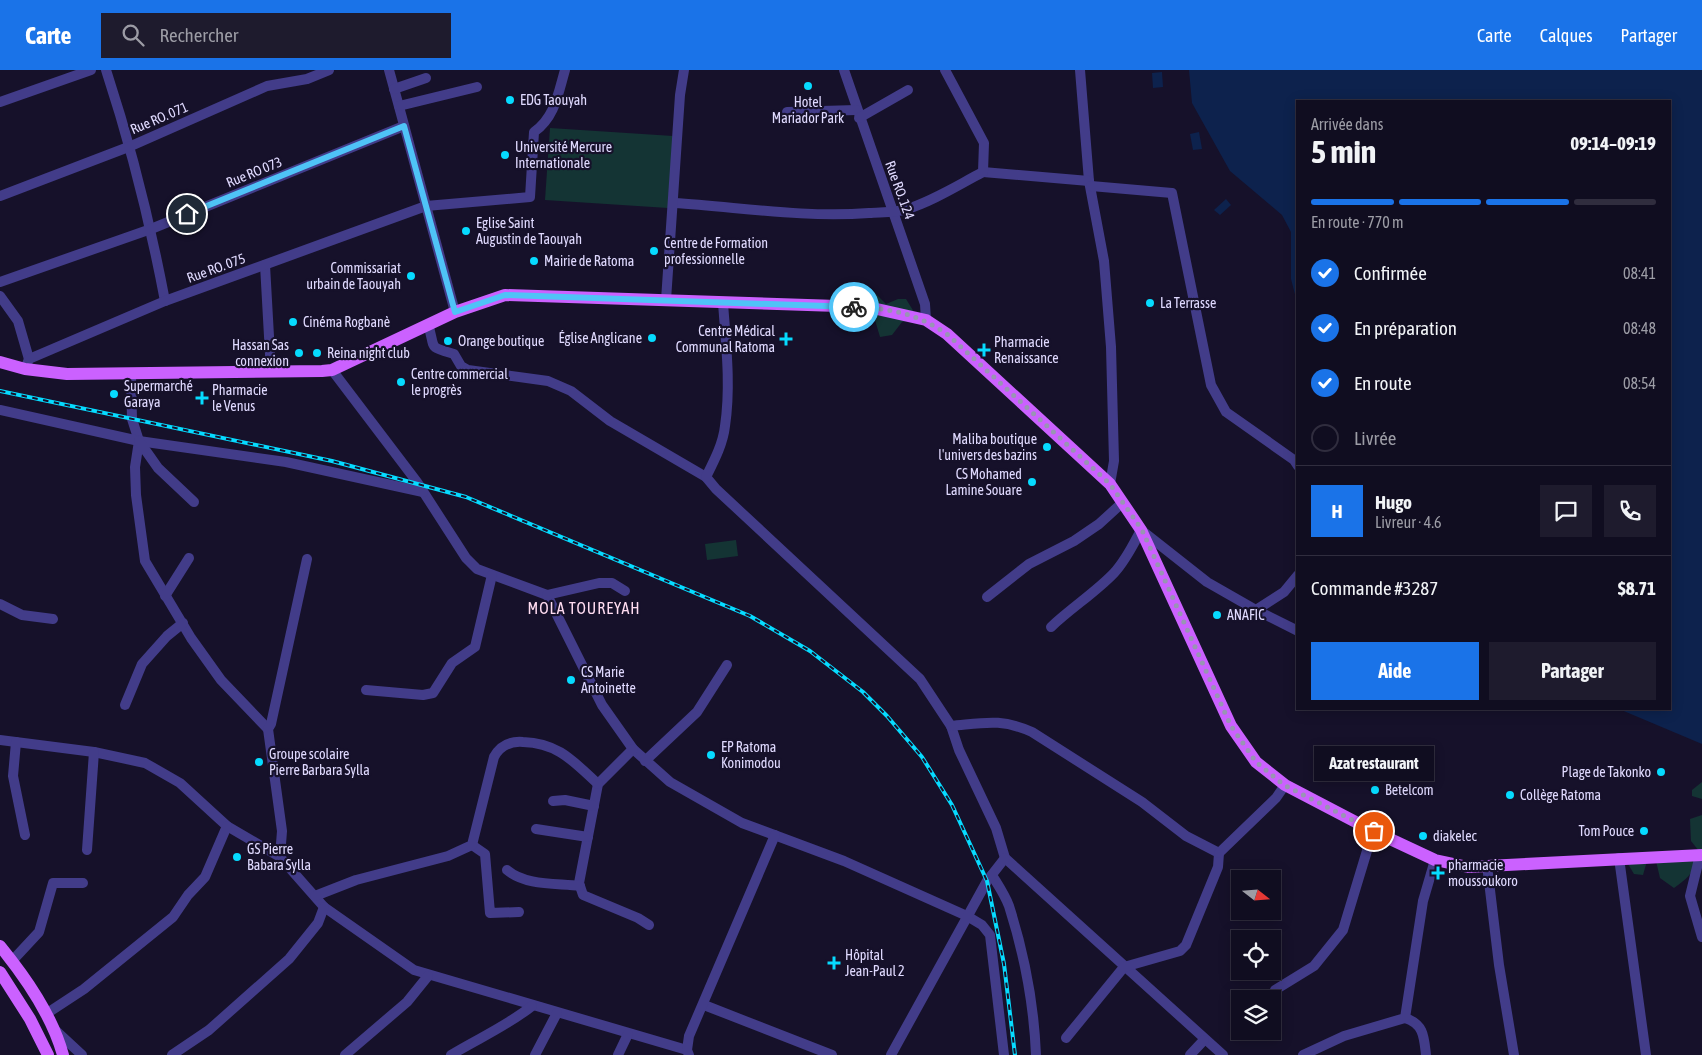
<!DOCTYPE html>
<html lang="fr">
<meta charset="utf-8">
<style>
:root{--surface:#100d20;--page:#1e1b2d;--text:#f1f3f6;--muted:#9c9ca5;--line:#302d3e;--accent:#1a73e8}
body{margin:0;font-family:"Asap Condensed",sans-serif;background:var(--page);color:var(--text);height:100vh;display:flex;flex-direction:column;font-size:19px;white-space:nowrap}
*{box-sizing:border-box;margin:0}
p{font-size:16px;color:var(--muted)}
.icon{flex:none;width:28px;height:28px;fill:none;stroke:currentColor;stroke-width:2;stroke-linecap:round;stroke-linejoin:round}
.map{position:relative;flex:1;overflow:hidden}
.panel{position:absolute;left:1296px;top:30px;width:375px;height:610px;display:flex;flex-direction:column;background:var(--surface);border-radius:0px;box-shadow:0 2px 12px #0003,0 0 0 1px var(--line)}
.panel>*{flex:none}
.needle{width:32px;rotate:107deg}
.fabs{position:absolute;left:1231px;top:800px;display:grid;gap:10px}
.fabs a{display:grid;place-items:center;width:50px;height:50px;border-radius:0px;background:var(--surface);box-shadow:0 2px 12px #0003,0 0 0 1px var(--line);font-size:25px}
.pin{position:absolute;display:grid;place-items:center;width:42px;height:42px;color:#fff;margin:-21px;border:2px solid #fff;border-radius:50%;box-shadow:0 1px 5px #0007}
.courier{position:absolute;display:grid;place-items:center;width:50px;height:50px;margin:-25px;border:4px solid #4fc3f7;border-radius:50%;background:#fff;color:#222;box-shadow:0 1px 6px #0007}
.bubble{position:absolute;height:35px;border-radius:0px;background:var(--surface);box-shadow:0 2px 12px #0003,0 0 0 1px var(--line);font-size:16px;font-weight:700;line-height:35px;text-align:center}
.head em{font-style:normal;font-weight:700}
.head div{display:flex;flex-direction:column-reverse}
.head{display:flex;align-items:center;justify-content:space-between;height:85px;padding:0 15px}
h1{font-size:32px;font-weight:700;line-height:38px}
.bar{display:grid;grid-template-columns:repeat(4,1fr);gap:8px 5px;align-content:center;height:60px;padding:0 15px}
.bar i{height:6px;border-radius:4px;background:var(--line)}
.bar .on{background:var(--accent)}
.bar p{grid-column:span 4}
.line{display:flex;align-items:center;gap:12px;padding:0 15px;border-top:1px solid var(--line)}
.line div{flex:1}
.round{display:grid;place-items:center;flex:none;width:52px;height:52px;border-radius:0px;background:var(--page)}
ol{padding:0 15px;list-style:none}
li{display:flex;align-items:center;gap:15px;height:55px}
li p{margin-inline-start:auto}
li .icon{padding:5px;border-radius:50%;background:var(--accent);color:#fff;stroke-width:4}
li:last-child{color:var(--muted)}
li i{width:28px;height:28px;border:2px solid var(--line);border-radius:50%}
.primary-button{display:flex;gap:10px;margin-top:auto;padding:10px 15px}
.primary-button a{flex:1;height:58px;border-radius:0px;background:var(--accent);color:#fff;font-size:20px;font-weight:700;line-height:58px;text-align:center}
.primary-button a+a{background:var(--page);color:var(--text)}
header{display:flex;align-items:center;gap:30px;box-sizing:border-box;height:70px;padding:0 25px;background:var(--accent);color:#fff}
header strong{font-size:24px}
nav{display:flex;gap:28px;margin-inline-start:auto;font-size:18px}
.search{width:350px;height:45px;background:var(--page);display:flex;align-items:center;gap:12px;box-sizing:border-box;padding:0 18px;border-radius:0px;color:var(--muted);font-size:19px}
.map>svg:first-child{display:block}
.green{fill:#143434}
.water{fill:#0d224d}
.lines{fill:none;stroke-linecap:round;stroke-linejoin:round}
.minor{stroke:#423c89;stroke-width:10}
.major{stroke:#cb61ff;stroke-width:12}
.rail-casing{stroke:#06dbff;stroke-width:4}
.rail{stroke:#16112a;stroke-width:2;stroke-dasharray:5.5;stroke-linecap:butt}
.done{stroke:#9994b4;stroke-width:5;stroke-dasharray:0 9}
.route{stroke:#4fc3f7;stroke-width:6}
.poi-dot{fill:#06dbff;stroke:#16112a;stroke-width:2}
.labels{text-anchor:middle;stroke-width:4.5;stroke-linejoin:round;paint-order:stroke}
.poi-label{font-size:14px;fill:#e0daff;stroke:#16112a;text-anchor:start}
.street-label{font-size:14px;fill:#e0daff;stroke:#16112a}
.quarter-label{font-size:16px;letter-spacing:1px;fill:#ffdcf1;stroke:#16112a}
</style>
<header>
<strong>Carte</strong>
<div class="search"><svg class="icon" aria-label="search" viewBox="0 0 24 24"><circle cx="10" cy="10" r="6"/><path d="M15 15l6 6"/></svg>Rechercher</div>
<nav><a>Carte</a><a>Calques</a><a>Partager</a></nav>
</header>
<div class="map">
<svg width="1702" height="985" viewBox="0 0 1702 985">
<rect width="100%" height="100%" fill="#16112a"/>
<g class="green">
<path d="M550 58 673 66 668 138 545 130Z"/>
<path d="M872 220 886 234 898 229H906L914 242 911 250 902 252 892 265 880 267 875 250H860L841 241 840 225C852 219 856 228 872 220Z"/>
<path d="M736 470 738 486 707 490 705 474Z"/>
<path d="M1702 712V729L1692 726V720Z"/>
<path d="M1702 745V791L1699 781 1691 771 1690 749Z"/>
<path d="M1696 789C1695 803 1685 810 1674 818L1660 808 1656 791Z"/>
<path d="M1647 791 1643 805 1634 804 1628 794Z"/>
</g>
<g class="water">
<path d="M1189 0H1702V674L1619 639H1670V31H1298L1297 232 1291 209V162L1282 145 1230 101 1192 33Z"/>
<path d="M1162 2 1163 17 1153 18 1152 3Z"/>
<path d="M1199 62 1202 79 1193 80 1190 64Z"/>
<path d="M1226 129 1231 135 1220 145 1214 140Z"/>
</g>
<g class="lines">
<g class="minor">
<path d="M106 0C131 76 150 152 165 231"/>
<path d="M389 0 455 242"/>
<path d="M844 0 925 234 926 250"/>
<path d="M1080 0 1089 111 1104 191 1111 277 1114 391 1110 414"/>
<path d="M394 19 426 8"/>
<path d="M0 32 91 0"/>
<path d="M399 36 477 17"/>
<path d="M787 42 856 40"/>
<path d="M859 48 908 20"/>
<path d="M983 102 1089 111"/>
<path d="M1091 116 1172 123 1211 315 1226 342 1294 390 1298 396"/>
<path d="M0 126 131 76 267 16 307 9 329 0"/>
<path d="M674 133C739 137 803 148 869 143 881 142 895 143 907 139 933 131 958 115 983 102L984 73 945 0"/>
<path d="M265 195 271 302"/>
<path d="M0 212 151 159 404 56"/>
<path d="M0 226 18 251 29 289"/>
<path d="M666 230 680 25 684 0"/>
<path d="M428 254C436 280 427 276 454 284L461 296 468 300 548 311 571 321 610 351 706 407 716 419 920 609 951 656 959 680 996 758 1005 788 1223 985"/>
<path d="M25 299 29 289 165 231 426 136 530 127 534 62C555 47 558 24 565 0"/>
<path d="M332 300 417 412 466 488 477 499 547 525 602 635 633 679 670 712 742 753 844 791 967 846 982 855 990 865 1004 985"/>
<path d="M131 305 132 349 139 371 135 397 136 425 145 491 191 568 221 610 268 659"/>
<path d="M0 340 139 371 286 392 423 422"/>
<path d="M139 371 158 398 194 432"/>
<path d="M706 407C714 391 723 374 725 356 731 316 726 274 723 233"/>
<path d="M547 525 599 513H612L625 521"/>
<path d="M165 526 189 488"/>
<path d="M987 527 1029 494 1074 471 1099 454 1122 433"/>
<path d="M0 534 22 545 53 549"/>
<path d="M1256 540 1298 561"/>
<path d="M1051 557C1071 538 1096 522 1114 503 1126 490 1133 475 1141 460L1207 512 1256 540 1284 522 1298 505"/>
<path d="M366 620 423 625 433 623 452 593 475 577 492 505"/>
<path d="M125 635 142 594 167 566 183 553"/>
<path d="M951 656C984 653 1001 648 1032 662L1142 732 1186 766 1219 783 1218 797 1186 875 1180 881 1124 897 1066 968"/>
<path d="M0 670 94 682 145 693 180 713 227 756 280 787 324 837 414 900 687 980"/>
<path d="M16 672 13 706 25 765"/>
<path d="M633 679 598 714 579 813 583 825 638 848 649 855"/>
<path d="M645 691 697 642 727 595"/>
<path d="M553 731 565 730 594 736"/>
<path d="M536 759 588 767"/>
<path d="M472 775 485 784 490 843 519 842"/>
<path d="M87 780 94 682"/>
<path d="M1219 783 1276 728 1285 715"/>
<path d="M1700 785 1690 826 1702 867"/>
<path d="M280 787 282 761 268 659 271 654 307 489"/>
<path d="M1619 788 1646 985"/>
<path d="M1487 795 1499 895 1514 985"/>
<path d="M507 800C526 816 557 813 580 816"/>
<path d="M992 805C998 815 1005 825 1009 836 1024 883 1034 936 1036 985"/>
<path d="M315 826 356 810 448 786 472 775 494 687C500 676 510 671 523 672 558 673 573 691 598 714"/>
<path d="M12 891 39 862 53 813H83"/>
<path d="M1275 920 1314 896 1343 860 1373 761"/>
<path d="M704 935 832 985"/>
<path d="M46 944 84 919 173 847 188 825 205 807 227 756"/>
<path d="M1405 948C1424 954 1424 967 1426 985"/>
<path d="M55 960 82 985"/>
<path d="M172 985 209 960 289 889 318 853 324 837"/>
<path d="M345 985 407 932 428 906"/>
<path d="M451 985C479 968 507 956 532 936"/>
<path d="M535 985 557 943"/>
<path d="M618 985 628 964"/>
<path d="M689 985 687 980 689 966 775 765"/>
<path d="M891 985 987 811 1005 788"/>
<path d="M1190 985 1204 970"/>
<path d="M1303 985 1344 966 1405 948 1423 831 1435 790"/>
</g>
<g class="major">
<path d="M0 292 25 299 67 304 322 301 332 300 455 242 505 225 868 237 926 250 947 264 1110 414 1141 460 1231 656 1256 692 1285 715 1373 761 1435 790 1468 797 1702 785"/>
<path d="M0 876C26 908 52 945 63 985"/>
<path d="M0 902 30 949 48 985"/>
</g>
<g class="rail-casing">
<path id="rail" d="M0 321 332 391 466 427 750 546 810 581 863 622 887 646 922 687 952 735 987 811 1004 894 1015 985"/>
</g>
<use href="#rail" class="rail"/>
</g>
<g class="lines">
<path class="done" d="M854 237C890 238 918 244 947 264L1110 414 1142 460 1231 656 1256 692 1284 715 1374 761"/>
<path class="route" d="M187 144 404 56 455 242 505 225 854 237"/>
</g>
<g class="poi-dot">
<circle cx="808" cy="16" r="5"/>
<circle cx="510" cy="30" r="5"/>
<circle cx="505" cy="85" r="5"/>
<circle cx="466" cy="161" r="5"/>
<circle cx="654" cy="181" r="5"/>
<circle cx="534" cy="191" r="5"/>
<circle cx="411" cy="206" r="5"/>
<circle cx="1150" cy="233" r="5"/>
<circle cx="293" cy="252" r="5"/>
<circle cx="652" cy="268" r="5"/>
<path d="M783.5 261.5h5v5h5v5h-5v5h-5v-5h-5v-5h5z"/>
<circle cx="448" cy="271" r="5"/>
<path d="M981.5 272.5h5v5h5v5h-5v5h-5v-5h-5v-5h5z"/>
<circle cx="299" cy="283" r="5"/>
<circle cx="317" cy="283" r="5"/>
<circle cx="401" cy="312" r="5"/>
<circle cx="114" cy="324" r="5"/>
<path d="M199.5 320.5h5v5h5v5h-5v5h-5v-5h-5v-5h5z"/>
<circle cx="1047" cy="377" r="5"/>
<circle cx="1032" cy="412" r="5"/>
<circle cx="1217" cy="545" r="5"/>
<circle cx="571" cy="610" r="5"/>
<circle cx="711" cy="685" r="5"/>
<circle cx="259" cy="692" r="5"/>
<circle cx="1661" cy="702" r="5"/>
<circle cx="1375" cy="720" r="5"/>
<circle cx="1510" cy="725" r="5"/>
<circle cx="1644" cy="761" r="5"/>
<circle cx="1423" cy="766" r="5"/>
<circle cx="237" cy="787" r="5"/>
<path d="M1435.5 795.5h5v5h5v5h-5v5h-5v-5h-5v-5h5z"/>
<path d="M831.5 885.5h5v5h5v5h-5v5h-5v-5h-5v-5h5z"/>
</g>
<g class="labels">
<g class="poi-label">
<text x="520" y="35">EDG Taouyah</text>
<text x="808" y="37" text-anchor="middle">Hotel<tspan x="808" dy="16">Mariador Park</tspan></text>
<text x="515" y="82">Université Mercure<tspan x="515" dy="16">Internationale</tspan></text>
<text x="476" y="158">Eglise Saint<tspan x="476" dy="16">Augustin de Taouyah</tspan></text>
<text x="664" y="178">Centre de Formation<tspan x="664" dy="16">professionnelle</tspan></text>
<text x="544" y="196">Mairie de Ratoma</text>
<text x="401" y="203" text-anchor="end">Commissariat<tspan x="401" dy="16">urbain de Taouyah</tspan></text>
<text x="1160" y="238">La Terrasse</text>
<text x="303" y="257">Cinéma Rogbanè</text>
<text x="775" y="266" text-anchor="end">Centre Médical<tspan x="775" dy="16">Communal Ratoma</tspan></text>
<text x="642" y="273" text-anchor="end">Église Anglicane</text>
<text x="458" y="276">Orange boutique</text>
<text x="994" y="277">Pharmacie<tspan x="994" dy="16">Renaissance</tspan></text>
<text x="289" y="280" text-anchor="end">Hassan Sas<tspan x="289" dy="16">connexion</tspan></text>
<text x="327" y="288">Reina night club</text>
<text x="411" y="309">Centre commercial<tspan x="411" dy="16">le progrès</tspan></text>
<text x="124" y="321">Supermarché<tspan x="124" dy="16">Garaya</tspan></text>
<text x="212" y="325">Pharmacie<tspan x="212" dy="16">le Venus</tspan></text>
<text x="1037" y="374" text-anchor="end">Maliba boutique<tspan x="1037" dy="16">l'univers des bazins</tspan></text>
<text x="1022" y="409" text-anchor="end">CS Mohamed<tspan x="1022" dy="16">Lamine Souare</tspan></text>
<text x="1227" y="550">ANAFIC</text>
<text x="581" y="607">CS Marie<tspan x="581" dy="16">Antoinette</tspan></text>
<text x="721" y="682">EP Ratoma<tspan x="721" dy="16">Konimodou</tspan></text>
<text x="269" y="689">Groupe scolaire<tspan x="269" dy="16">Pierre Barbara Sylla</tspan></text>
<text x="1651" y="707" text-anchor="end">Plage de Takonko</text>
<text x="1385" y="725">Betelcom</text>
<text x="1520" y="730">Collège Ratoma</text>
<text x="1634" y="766" text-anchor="end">Tom Pouce</text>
<text x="1433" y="771">diakelec</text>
<text x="247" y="784">GS Pierre<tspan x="247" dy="16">Babara Sylla</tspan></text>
<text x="1448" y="800">pharmacie<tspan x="1448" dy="16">moussoukoro</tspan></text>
<text x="845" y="890">Hôpital<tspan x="845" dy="16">Jean-Paul 2</tspan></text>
</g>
<g class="street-label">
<text transform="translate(159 48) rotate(-23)" y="5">Rue RO. 071</text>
<text transform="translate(254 102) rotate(-22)" y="5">Rue RO 073</text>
<text transform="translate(900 120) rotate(70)" y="5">Rue RO. 124</text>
<text transform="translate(216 198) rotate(-20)" y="5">Rue RO. 075</text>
</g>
<g class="quarter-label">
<text x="584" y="544">MOLA TOUREYAH</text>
</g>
</g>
</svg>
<div class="fabs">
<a><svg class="needle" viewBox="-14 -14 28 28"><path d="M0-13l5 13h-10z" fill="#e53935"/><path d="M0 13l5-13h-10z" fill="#9c9ca5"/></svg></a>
<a><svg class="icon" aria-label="locate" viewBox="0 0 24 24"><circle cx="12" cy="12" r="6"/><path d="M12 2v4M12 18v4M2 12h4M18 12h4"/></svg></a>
<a><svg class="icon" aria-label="layers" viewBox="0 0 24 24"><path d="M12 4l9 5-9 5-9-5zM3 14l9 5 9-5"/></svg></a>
</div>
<div class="pin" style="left:1374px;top:761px;background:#ea580c"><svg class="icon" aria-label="bag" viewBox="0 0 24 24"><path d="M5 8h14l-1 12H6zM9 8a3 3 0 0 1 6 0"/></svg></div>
<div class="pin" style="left:187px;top:144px;background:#1f2937"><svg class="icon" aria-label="home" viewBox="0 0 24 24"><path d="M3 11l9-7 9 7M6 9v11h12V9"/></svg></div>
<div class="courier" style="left:854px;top:237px"><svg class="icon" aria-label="bike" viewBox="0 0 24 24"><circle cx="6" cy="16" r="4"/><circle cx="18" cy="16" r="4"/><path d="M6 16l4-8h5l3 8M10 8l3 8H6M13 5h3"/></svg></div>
<div class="bubble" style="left:1314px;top:676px;width:120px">Azat restaurant</div>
<section class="panel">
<div class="head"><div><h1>5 min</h1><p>Arrivée dans</p></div><em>09:14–09:19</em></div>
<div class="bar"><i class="on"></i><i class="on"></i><i class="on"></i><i></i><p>En route · 770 m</p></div>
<ol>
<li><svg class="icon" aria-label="check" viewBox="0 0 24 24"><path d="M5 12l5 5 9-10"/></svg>Confirmée<p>08:41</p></li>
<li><svg class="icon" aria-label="check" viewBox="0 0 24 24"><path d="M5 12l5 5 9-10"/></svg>En préparation<p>08:48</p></li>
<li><svg class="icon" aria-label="check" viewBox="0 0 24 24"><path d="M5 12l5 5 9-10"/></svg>En route<p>08:54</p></li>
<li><i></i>Livrée</li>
</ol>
<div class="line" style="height:90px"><b class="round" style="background:var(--accent);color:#fff">H</b><div><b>Hugo</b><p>Livreur · 4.6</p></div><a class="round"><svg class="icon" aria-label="chat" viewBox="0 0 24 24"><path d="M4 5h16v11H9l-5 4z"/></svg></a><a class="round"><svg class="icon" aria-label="phone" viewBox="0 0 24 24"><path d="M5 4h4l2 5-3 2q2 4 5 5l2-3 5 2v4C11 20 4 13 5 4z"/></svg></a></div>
<div class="line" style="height:65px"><div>Commande #3287</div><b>$8.71</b></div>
<div class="primary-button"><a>Aide</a><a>Partager</a></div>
</section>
</div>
